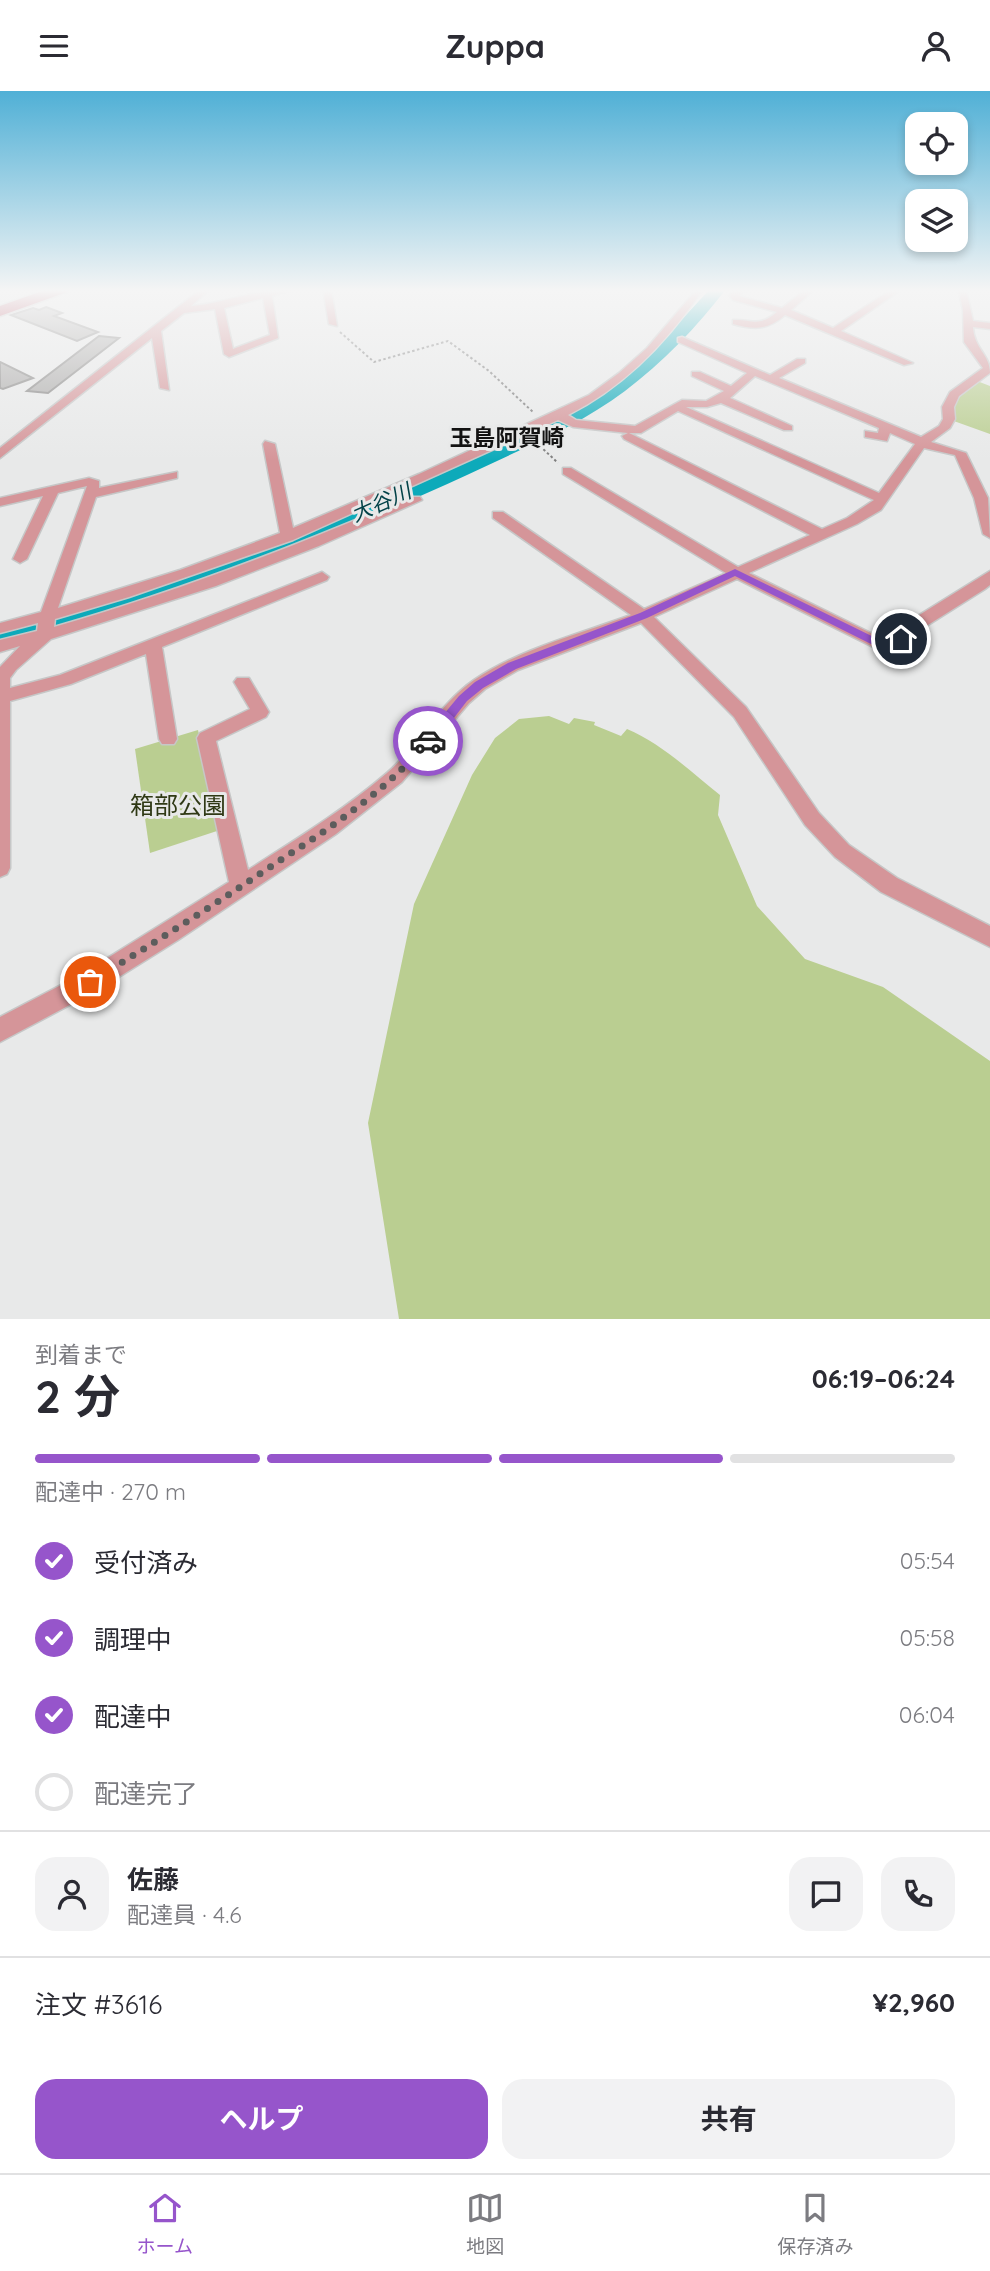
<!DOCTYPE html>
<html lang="ja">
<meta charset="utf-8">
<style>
:root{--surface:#fff;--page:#f2f2f3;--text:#2b2b33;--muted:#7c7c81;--line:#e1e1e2;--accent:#9655cb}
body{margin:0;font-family:Quicksand,"Noto Sans JP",sans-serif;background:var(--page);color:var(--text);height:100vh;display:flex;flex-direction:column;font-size:26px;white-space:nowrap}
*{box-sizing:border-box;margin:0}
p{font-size:23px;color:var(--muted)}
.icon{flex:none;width:38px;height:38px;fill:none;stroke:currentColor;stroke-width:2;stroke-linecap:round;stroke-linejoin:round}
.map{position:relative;height:1228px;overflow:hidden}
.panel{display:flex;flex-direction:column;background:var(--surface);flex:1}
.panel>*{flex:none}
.buttons{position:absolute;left:905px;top:21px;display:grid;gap:14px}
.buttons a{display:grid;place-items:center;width:63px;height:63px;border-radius:14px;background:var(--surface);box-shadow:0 4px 10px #0003;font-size:35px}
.pin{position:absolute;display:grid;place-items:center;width:60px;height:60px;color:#fff;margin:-30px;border:4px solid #fff;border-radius:50%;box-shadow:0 2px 7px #0007}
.courier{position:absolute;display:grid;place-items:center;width:70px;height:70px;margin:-35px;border:5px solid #9655cb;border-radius:50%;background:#fff;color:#222;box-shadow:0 2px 9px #0007}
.overview em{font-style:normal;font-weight:700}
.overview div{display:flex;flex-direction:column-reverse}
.overview{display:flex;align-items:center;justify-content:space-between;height:119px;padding:0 35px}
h1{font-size:46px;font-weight:700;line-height:52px}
.bar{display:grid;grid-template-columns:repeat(4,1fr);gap:10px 7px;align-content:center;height:84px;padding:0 35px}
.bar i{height:9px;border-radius:5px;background:var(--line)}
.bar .current{background:var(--accent)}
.bar p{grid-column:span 4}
.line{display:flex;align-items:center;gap:18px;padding:0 35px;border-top:2px solid var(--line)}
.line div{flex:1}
.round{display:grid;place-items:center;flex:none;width:74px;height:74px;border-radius:21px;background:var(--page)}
ol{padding:0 35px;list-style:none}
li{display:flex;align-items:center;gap:21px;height:77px}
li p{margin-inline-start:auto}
li .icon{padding:7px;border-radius:50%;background:var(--accent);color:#fff;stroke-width:4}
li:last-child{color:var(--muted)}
li i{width:38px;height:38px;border:4px solid var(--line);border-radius:50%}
.cta{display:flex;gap:14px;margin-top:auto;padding:14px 35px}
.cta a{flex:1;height:80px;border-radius:21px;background:var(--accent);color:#fff;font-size:28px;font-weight:700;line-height:80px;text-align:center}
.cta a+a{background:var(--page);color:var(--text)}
header{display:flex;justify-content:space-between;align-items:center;height:91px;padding:0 35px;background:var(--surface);font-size:32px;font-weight:700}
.dock{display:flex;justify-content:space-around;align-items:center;height:98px;border-top:2px solid var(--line);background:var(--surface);font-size:19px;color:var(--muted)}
.dock a{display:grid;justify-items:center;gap:4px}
.dock .current{color:var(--accent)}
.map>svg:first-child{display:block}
.green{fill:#bace91}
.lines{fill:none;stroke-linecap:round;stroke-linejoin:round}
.river{fill:#0daaba;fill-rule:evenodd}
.building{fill:#acabaa;stroke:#878685;stroke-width:2}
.minor-casing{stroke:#c6c7c7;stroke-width:3}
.trunk-casing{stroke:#c6c7c7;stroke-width:3}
.path{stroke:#7e7e7e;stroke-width:2;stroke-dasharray:2.5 2.5;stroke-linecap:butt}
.minor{fill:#d59599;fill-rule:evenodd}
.trunk{fill:#b2344b;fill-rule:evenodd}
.route{fill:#9655cb}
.done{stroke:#5d5d5d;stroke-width:7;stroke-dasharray:0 12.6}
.labels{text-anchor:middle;stroke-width:6;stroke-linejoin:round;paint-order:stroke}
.far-water-label{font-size:21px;font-style:italic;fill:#034248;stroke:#e8e9e9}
.far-quarter-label{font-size:23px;font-weight:bold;fill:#121212;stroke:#e8e9e9}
.park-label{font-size:24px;fill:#2f3915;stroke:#e8e9e9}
</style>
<header><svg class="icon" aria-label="menu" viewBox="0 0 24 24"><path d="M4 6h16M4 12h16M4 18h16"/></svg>Zuppa<svg class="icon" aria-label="person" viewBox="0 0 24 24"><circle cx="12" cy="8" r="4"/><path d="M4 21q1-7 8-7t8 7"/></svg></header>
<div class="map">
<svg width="990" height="1228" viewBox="0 0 990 1228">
<rect width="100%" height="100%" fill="#e8e9e9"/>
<g class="green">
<path d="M977 290 990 295V343L951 329 954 308Z"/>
<path d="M549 625 569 633 574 627 595 631 594 634 621 645 627 638C661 652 691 681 720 704L718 724 757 815 805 868 883 896 990 970V1228H399L368 1032 414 813 472 684 495 647 519 628Z"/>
<path d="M198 639 220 739 150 762 135 658Z"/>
</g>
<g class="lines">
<path class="river" d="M710 198H726C698 235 662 272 625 300 577 336 521 358 467 384 385 422 302 455 217 486 145 513 74 538 0 555V537C66 522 129 500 193 478 284 445 372 411 459 371 512 347 568 326 615 290 650 263 680 231 710 198Z"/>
</g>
<g class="building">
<path d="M46 216 62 222 54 225 98 241 77 250 11 224 33 217 39 219Z"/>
<path d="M99 245 119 247 48 302 27 300Z"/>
<path d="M0 271 33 287 3 298 0 297Z"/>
</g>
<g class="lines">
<g class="minor-casing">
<g id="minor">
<path d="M201 198H210L191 215C226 212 262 196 296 198L272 205 278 247 229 266 224 263 215 218 184 222 161 240 169 299 160 297 152 247 0 367V357ZM263 207 270 244 233 258 224 217Z"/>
<path d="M323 198H331L337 235 329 233Z"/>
<path d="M697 198 701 201C666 252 624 296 568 324L576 329 635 335 682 309 706 310 724 300 692 285V281H700L731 295 747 282 678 251V247L682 246 770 284 797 268H805V272L779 287 921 346 939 335 943 328 942 316 950 301 983 277 964 251 963 219 958 198H966L973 230 990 232V238L973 236C974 258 990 263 990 282L959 305 954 316 955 328 950 337 931 351 966 362 988 407 990 447 983 443 974 407 955 364 924 357 881 419 857 433 749 482 889 551 908 531 990 480V494L985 498 920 539 897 563 891 565 737 488 654 526 746 616 819 722 849 754 897 787 990 835V856L881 801 835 766 805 734 734 626 641 532 518 579 485 598 469 612 402 691 336 743 178 849 98 899 0 951V926L82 883 229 791 197 647 200 642 250 618 234 591 237 587H249L269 621 266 626 216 650 248 779C295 749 344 719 387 682 419 654 439 613 474 589 520 558 579 543 631 524L493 427V421H503L644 518 726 482 563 383V377H571L738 476 810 444 624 348 622 345 628 342 573 336 558 329 293 449 129 506 55 528 54 536C176 501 294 456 410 406H420L422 409 319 455 216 495 51 548 16 579 10 587V597L60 584 317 483 322 481 329 486 327 489 162 556 177 648 174 653H162L159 648 146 563 71 593 10 610V777L7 783 0 786V576L20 555 0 561V549L37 540 38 532 0 542V532L41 521 87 395 58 402 27 468 20 472 13 468 43 405 0 415V407L89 387 99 390V397L177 381V387L96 406 58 517 180 479 280 442 263 353 265 350 275 353 293 437 419 383 589 304 619 282 647 257ZM755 285 879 337 878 342 865 340V346L887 350 890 342 915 353 879 402 686 316H707L721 312 784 339H792V335L730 307ZM678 320 874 409 847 427 822 438 629 342H641Z"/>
<path d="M736 198H745L739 205 782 217 806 198H815L791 219 833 237 892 198H902L841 240 913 272 904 274 785 224C768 239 754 239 733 233V229C753 228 758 237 777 221L733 209 729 204Z"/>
</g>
</g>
<g class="trunk-casing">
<path id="trunk" d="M48 198H70L67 201 0 225V215Z"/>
</g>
<g class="path">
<path d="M340 241 374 271 448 250 489 280 534 322"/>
<path d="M554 341 543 349 540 355 558 372"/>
</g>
<use href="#minor" class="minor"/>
<use href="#trunk" class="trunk"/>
</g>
<linearGradient id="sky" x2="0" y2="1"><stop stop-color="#50b0d6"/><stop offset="0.54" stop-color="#f5f5f5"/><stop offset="1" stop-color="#f5f5f5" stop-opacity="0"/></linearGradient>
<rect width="990" height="370" fill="url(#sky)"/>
<path class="route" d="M735 478 890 554 898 546 906 548 895 561H887L735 485 647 527 516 578 483 597 467 610 433 654H424V647L459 605 475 591 508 572 640 522Z"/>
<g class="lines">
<path class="done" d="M90 891C154 852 217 812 279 770 333 735 386 700 428 650"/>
</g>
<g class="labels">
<g class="far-water-label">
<text transform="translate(381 412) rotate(-24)" y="7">大谷川</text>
</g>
<g class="far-quarter-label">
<text x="507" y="355">玉島阿賀崎</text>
</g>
<g class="park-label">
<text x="178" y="723">箱部公園</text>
</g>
</g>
</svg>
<div class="buttons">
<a><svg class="icon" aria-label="locate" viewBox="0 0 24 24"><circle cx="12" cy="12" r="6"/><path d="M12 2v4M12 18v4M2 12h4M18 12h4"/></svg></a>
<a><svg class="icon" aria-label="layers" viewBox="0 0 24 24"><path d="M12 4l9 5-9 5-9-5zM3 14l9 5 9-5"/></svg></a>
</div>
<div class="pin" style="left:90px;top:891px;background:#ea580c"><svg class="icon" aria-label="bag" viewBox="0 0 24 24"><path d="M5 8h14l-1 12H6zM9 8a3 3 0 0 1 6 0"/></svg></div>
<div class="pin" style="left:901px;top:548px;background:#1f2937"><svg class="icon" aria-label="home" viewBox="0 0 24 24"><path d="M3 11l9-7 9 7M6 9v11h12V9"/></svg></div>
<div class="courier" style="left:428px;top:650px"><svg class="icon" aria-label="car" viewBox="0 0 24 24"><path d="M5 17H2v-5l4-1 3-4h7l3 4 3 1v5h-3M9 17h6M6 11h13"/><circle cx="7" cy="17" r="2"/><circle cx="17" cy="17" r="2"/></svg></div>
</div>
<section class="panel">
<div class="overview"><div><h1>2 分</h1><p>到着まで</p></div><em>06:19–06:24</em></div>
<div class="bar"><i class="current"></i><i class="current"></i><i class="current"></i><i></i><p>配達中 · 270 m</p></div>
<ol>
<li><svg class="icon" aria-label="check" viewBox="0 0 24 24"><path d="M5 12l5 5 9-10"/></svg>受付済み<p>05:54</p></li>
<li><svg class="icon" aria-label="check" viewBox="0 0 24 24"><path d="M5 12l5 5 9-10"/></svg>調理中<p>05:58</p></li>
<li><svg class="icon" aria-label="check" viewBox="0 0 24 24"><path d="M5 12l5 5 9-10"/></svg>配達中<p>06:04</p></li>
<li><i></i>配達完了</li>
</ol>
<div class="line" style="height:126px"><a class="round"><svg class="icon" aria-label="person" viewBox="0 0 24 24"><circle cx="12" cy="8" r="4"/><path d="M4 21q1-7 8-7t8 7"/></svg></a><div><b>佐藤</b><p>配達員 · 4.6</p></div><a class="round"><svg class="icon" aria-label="chat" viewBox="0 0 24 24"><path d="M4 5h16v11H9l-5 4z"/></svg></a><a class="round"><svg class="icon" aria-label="phone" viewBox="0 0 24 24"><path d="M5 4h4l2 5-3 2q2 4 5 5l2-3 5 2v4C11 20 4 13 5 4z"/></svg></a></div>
<div class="line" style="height:91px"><div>注文 #3616</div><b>¥2,960</b></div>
<div class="cta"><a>ヘルプ</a><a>共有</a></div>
</section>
<nav class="dock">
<a class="current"><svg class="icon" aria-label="home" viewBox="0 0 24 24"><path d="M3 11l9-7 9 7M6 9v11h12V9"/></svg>ホーム</a>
<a><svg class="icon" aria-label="map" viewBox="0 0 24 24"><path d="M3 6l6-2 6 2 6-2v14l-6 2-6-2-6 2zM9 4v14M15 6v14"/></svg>地図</a>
<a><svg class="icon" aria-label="saved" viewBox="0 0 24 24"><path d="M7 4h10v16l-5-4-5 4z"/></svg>保存済み</a>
</nav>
